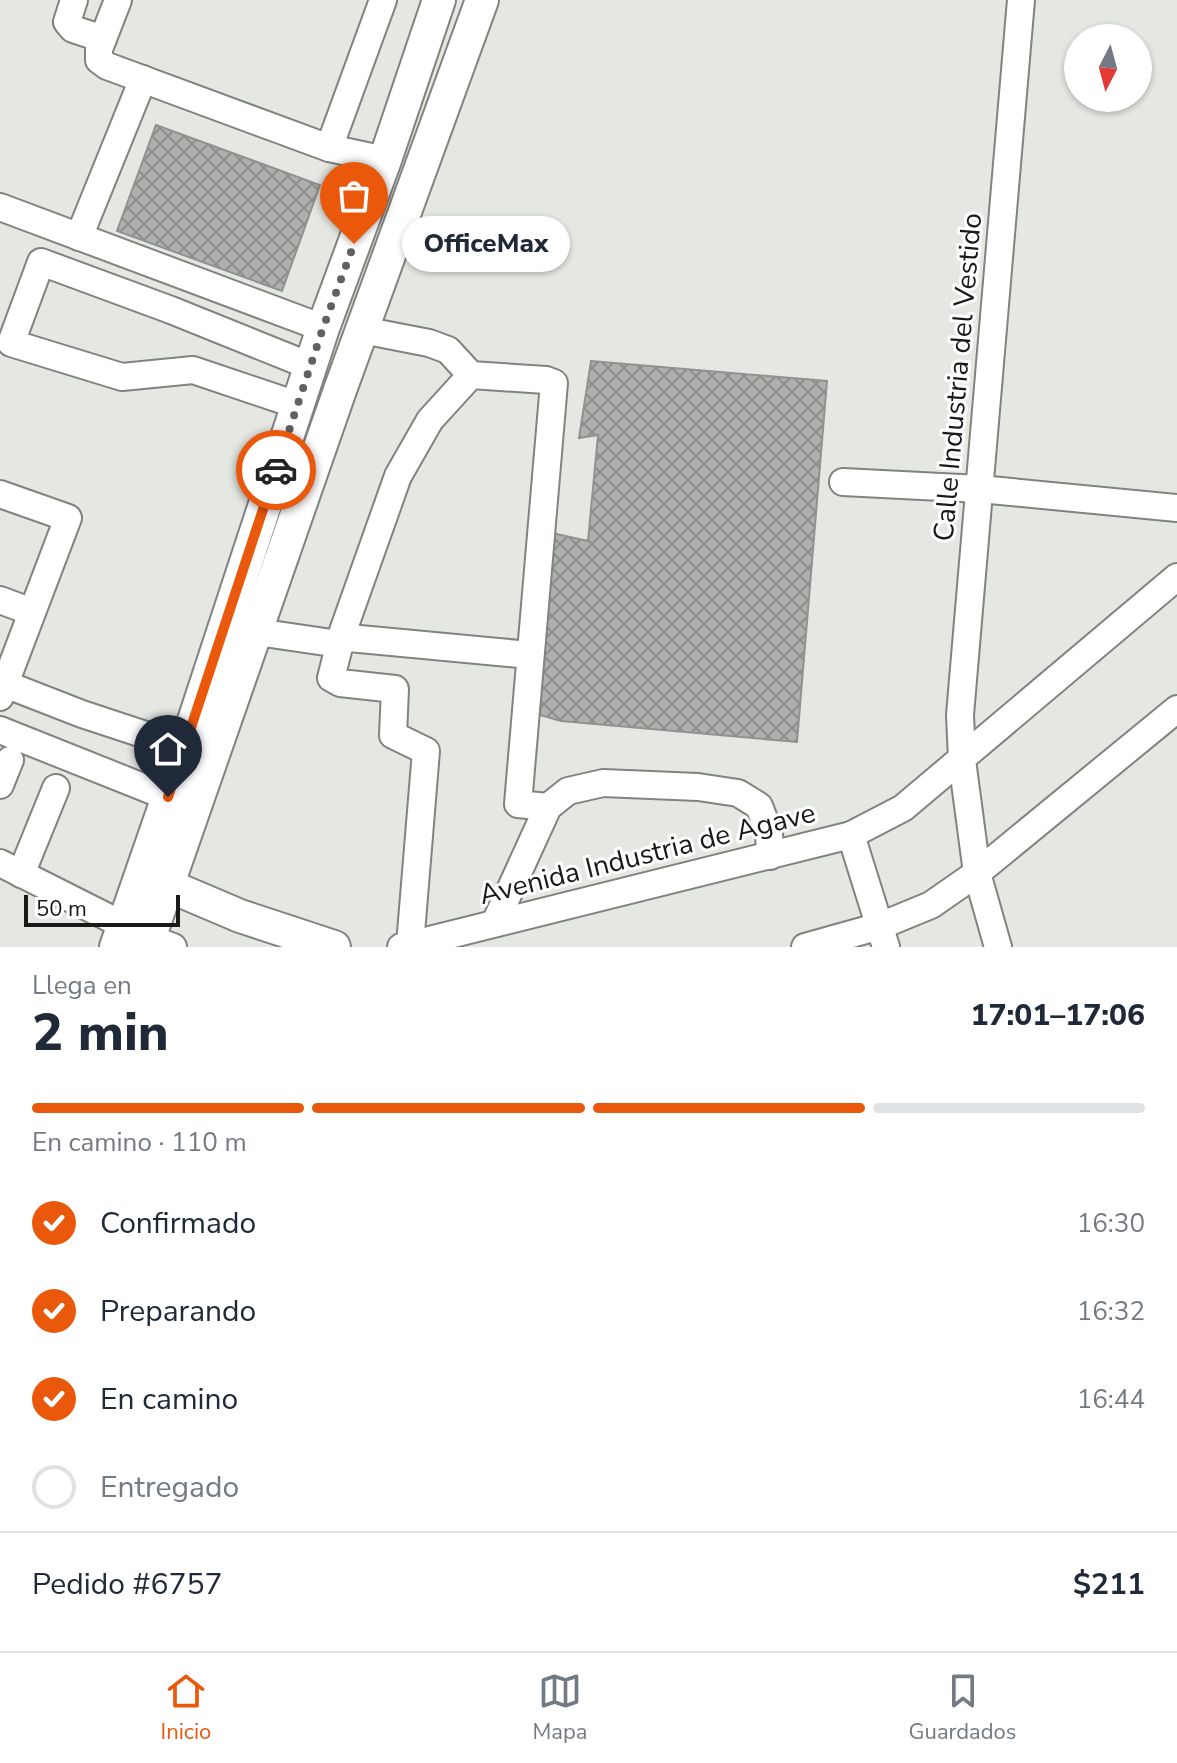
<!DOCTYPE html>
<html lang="es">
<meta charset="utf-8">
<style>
:root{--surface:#fff;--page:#f6f6f7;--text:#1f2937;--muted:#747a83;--line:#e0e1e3;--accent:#ea580c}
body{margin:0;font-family:"Nunito Sans",sans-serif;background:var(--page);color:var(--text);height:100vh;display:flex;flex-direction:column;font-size:30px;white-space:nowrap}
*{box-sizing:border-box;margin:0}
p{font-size:26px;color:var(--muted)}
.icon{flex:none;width:44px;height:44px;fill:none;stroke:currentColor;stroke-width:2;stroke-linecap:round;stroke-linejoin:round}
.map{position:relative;height:947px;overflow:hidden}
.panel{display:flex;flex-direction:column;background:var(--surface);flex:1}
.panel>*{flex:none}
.needle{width:52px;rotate:186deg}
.buttons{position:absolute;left:1064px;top:24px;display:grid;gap:16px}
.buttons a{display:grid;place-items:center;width:88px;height:88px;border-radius:50%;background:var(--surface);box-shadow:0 2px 6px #0004;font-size:40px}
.scale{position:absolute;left:24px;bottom:20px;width:156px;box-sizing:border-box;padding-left:8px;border:4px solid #191a18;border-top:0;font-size:22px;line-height:28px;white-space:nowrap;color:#191a18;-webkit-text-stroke:6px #fff;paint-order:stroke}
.pin{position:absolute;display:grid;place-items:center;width:68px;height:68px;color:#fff;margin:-82px -34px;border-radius:50% 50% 50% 0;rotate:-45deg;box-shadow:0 0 8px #0007}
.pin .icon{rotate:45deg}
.courier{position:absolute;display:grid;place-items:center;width:80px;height:80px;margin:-40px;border:6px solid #ea580c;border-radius:50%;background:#fff;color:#222;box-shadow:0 2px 10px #0007}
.bubble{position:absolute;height:56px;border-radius:28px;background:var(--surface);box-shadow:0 2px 6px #0004;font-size:26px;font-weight:800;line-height:56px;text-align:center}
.head em{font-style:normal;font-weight:800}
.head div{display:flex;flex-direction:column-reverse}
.head{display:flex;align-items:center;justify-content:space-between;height:136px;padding:0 32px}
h1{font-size:52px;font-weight:800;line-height:60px}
.bar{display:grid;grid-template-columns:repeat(4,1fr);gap:12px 8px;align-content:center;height:96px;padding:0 32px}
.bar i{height:10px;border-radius:6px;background:var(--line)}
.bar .current{background:var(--accent)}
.bar p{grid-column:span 4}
.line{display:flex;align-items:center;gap:20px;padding:0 32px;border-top:2px solid var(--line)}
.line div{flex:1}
ol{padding:0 32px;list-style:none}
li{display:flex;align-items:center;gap:24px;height:88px}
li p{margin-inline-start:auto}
li .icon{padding:8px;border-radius:50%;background:var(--accent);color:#fff;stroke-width:4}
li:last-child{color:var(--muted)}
li i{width:44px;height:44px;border:4px solid var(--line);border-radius:50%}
.tabs{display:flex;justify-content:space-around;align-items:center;height:112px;border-top:2px solid var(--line);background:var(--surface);font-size:22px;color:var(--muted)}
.tabs a{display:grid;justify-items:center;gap:4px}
.tabs .current{color:var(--accent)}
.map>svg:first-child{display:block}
.building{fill:url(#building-cross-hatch);stroke:#8f9390;stroke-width:2}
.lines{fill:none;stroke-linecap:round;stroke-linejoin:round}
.minor-casing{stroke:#81837f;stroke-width:30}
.major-casing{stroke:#81837f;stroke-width:36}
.minor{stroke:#fff;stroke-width:26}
.major{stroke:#fff;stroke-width:32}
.done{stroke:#60625f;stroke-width:8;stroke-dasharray:0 14.4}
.route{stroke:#ea580c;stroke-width:10}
.labels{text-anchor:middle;stroke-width:6;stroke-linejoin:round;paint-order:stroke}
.street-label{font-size:28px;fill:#191a18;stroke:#fff}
</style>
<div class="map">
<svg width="1177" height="947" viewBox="0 0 1177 947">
<defs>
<pattern id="building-cross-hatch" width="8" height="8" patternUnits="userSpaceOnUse" patternTransform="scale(2)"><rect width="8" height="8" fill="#adb0ad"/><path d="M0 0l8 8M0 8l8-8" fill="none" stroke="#8c8e8c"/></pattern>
</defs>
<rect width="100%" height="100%" fill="#e5e7e3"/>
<g class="building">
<path d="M156 125 320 185 282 291 117 231Z"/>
<path d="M591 361 827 381 797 742 561 721 540 715 552 533 588 541 598 435 579 438Z"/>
</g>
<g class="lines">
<g class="minor-casing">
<g id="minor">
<path d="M74 0 67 22 73 29 103 39"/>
<path d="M118 0 99 49V60L107 66 329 148 385 160"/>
<path d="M329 148 383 0"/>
<path d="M0 207 323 328"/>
<path d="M79 237 143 79"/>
<path d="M362 330 429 343 448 350 471 375 546 380 554 383 518 804 548 807"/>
<path d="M297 405 193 370 122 377 11 343 41 262 171 310 310 366"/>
<path d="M843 482 980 489 1177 508"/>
<path d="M0 494 68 518 0 697"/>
<path d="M0 600 32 612"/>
<path d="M257 632 339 644 349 638 530 655"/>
<path d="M5 684 82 714 185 748"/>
<path d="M0 730 168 797"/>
<path d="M0 785 10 760"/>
<path d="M851 835 886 947"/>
<path d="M0 863 149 938 173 947"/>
<path d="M21 874 56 788"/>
<path d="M495 923 548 807 568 791 603 783 698 787 738 793 759 806 769 832 770 856"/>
<path d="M410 945 426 751 393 735 395 689 340 683 331 678 343 631 398 476 430 420 471 375"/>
<path d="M401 947 851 835 903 808 1177 577"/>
<path d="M805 947 880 926 931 905 977 873 1177 709"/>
<path d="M998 947 977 873 962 760 960 715 1021 0"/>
</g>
</g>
<g class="major-casing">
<g id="major">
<path d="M167 885 240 916 334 947"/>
<path d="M116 947 185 748 323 328 385 160 439 0"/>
<path d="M146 947 340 390 482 0"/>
</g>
</g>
<use href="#minor" class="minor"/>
<use href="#major" class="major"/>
</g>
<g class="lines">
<path class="done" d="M276 470 323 328 354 244"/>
<path class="route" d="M168 797 276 470"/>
</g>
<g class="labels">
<g class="street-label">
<text transform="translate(957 377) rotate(-85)" y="10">Calle Industria del Vestido</text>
<text transform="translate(647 853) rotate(-14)" y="10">Avenida Industria de Agave</text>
</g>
</g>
</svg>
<div class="buttons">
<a><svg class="needle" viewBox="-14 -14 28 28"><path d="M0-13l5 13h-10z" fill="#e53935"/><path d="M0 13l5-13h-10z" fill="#747a83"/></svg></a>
</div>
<div class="scale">50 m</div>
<div class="pin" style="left:354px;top:244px;background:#ea580c"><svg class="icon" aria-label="bag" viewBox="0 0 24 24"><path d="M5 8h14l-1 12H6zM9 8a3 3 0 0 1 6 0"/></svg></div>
<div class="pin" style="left:168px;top:797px;background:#1f2937"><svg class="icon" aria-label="home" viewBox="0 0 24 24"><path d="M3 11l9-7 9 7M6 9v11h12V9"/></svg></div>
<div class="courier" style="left:276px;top:470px"><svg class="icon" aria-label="car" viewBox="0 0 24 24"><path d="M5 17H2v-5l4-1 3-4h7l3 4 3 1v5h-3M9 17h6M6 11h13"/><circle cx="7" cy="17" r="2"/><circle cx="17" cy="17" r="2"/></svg></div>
<div class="bubble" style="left:402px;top:216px;width:168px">OfficeMax</div>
</div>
<section class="panel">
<div class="head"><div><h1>2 min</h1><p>Llega en</p></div><em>17:01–17:06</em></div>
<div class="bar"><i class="current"></i><i class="current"></i><i class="current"></i><i></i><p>En camino · 110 m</p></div>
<ol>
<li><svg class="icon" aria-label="check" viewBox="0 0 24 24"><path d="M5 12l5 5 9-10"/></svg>Confirmado<p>16:30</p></li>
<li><svg class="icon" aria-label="check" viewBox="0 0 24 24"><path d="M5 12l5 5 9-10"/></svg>Preparando<p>16:32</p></li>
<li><svg class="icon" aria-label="check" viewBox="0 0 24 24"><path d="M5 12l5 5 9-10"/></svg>En camino<p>16:44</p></li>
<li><i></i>Entregado</li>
</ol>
<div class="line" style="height:104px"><div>Pedido #6757</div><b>$211</b></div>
</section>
<nav class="tabs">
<a class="current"><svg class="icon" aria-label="home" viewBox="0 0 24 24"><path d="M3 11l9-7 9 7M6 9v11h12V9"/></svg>Inicio</a>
<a><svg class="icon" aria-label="map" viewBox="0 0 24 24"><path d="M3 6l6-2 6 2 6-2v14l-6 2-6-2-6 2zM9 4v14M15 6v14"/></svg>Mapa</a>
<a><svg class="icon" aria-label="saved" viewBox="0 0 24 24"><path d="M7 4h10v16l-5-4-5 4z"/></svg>Guardados</a>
</nav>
